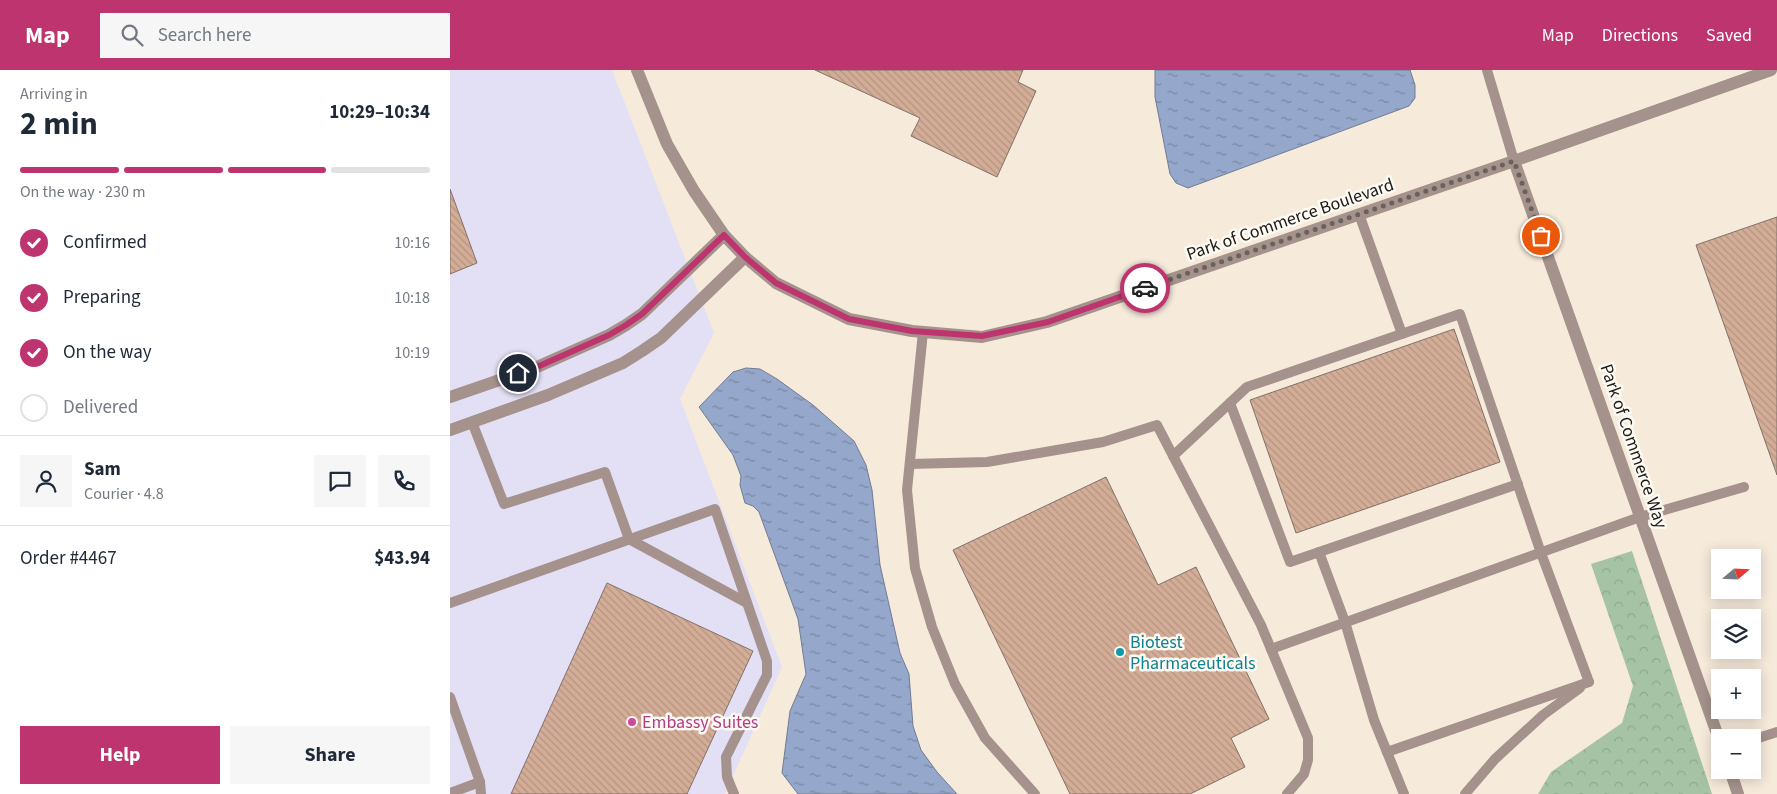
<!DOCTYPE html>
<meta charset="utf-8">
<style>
:root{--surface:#fff;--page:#f6f6f7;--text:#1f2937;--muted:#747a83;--line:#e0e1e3;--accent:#be346e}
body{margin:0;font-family:"Source Sans 3",sans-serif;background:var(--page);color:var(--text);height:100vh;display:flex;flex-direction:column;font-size:19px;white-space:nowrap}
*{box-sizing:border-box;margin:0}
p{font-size:16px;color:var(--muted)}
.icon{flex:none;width:28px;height:28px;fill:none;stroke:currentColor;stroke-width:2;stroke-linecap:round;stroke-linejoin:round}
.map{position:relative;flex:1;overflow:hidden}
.details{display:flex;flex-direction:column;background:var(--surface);width:450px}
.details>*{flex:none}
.needle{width:32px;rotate:71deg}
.buttons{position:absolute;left:1261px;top:479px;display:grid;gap:10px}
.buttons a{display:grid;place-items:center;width:50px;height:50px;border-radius:0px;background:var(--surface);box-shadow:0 2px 12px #0003;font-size:25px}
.pin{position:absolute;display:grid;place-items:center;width:42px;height:42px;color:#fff;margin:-21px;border:2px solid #fff;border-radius:50%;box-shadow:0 1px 5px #0007}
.courier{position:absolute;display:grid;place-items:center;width:50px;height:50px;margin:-25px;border:4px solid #be346e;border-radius:50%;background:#fff;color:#222;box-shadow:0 1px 6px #0007}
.summary em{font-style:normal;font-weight:700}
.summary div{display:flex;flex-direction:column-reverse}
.summary{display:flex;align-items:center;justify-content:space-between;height:85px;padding:0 20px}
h1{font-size:32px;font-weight:700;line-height:38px}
.bar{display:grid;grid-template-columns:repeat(4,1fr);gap:8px 5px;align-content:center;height:60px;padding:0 20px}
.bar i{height:6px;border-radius:4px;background:var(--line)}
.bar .selected{background:var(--accent)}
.bar p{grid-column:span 4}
.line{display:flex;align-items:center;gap:12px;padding:0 20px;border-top:1px solid var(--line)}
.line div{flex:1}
.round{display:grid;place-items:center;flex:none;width:52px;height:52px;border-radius:0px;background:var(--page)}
ol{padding:0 20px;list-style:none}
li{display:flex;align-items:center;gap:15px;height:55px}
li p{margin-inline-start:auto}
li .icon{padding:5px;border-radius:50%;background:var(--accent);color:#fff;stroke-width:4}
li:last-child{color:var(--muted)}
li i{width:28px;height:28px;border:2px solid var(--line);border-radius:50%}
.button{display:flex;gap:10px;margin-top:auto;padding:10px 20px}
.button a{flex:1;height:58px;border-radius:0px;background:var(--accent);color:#fff;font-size:20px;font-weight:700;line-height:58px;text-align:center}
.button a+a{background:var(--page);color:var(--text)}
header{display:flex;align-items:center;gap:30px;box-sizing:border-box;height:70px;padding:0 25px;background:var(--accent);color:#fff}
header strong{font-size:24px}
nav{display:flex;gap:28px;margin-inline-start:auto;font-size:18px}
.search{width:350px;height:45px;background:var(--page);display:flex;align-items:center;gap:12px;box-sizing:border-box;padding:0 18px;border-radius:0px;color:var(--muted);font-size:19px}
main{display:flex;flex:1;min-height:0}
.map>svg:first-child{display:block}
.commercial{fill:#e3dff5}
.forest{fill:url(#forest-crowns)}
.water{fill:url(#water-ripples);stroke:#717c93}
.building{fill:url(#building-back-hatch);stroke:#807168}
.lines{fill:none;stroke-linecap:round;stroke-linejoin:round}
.service{stroke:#a5928c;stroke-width:10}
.minor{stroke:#a5928c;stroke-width:12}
.done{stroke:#69625a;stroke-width:5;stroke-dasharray:0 9}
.route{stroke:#be346e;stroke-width:6}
.culture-dot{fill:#0f9aa8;stroke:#fdf9f3;stroke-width:2}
.hotel-dot{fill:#d1479c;stroke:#fdf9f3;stroke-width:2}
.labels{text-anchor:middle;stroke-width:5;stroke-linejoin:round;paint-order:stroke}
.street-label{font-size:18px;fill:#1d1914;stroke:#fdf9f3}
.culture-label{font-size:18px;fill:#0d838f;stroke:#fdf9f3;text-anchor:start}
.hotel-label{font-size:18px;fill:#b23c85;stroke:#fdf9f3;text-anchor:start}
</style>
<header>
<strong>Map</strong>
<div class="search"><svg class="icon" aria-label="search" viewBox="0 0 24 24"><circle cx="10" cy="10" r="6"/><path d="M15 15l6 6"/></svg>Search here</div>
<nav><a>Map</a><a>Directions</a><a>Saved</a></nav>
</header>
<main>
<section class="details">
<div class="summary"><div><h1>2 min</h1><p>Arriving in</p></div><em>10:29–10:34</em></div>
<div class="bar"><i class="selected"></i><i class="selected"></i><i class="selected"></i><i></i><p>On the way · 230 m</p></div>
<ol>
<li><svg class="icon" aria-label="check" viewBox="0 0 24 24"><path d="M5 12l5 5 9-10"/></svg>Confirmed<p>10:16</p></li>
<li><svg class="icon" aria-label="check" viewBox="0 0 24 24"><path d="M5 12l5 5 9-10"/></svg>Preparing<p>10:18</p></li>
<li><svg class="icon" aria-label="check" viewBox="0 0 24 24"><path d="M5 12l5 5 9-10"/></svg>On the way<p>10:19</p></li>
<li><i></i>Delivered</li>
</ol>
<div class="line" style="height:90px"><a class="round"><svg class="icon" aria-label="person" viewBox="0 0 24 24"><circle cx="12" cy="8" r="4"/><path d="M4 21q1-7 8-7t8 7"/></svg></a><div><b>Sam</b><p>Courier · 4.8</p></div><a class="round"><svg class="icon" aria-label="chat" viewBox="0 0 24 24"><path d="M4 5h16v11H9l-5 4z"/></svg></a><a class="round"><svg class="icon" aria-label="phone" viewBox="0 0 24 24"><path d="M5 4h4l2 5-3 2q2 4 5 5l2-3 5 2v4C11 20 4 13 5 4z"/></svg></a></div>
<div class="line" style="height:65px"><div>Order #4467</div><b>$43.94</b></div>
<div class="button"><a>Help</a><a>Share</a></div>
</section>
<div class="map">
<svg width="1327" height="724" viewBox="0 0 1327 724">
<defs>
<pattern id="forest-crowns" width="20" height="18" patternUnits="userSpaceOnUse" patternTransform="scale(1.25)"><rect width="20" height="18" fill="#a6c4a5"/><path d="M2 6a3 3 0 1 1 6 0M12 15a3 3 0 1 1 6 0" fill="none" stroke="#8ea88d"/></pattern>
<pattern id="water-ripples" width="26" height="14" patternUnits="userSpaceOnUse" patternTransform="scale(1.25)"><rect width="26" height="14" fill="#95a7ca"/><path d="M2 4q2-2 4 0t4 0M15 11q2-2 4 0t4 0" fill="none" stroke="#7987a3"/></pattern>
<pattern id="building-back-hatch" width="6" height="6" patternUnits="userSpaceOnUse" patternTransform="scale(1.25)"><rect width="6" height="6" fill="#d3ad97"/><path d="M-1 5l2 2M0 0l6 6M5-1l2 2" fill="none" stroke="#b59481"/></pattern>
</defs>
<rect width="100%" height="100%" fill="#f6eadb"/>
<path class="commercial" d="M0 0H162L264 263 230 329 332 597 275 724H0Z"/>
<path class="forest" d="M1182 481 1262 724H1088L1101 702 1172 653 1183 616 1141 494Z"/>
<g class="water">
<path d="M705 0H960L965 15V28L959 36 738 118 726 113 720 104 705 27Z"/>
<path d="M296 298 310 299 327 309 363 335 404 371 416 395 422 420 430 495 450 583 459 604 463 656 471 680 487 702 507 724H348L332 703 340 641 356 604 348 549 309 442 303 436 295 433 290 415 291 406 283 385 249 337 283 302Z"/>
</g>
<g class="building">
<path d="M365 0H573L568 12 586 21 547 107 461 66 470 48Z"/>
<path d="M0 119 27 193 0 204Z"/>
<path d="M1327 147V405L1246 175Z"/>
<path d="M1004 259 1050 392 846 463 800 330Z"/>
<path d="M656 407 708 515 746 497 819 649 781 668 795 697 740 724H620L503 480Z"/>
<path d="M157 513 303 581 237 724H61Z"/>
</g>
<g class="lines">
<g class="service">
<path d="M1037 0 1064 91"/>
<path d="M909 144 952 264"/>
<path d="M473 262 457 420 465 498 482 557 505 614 535 668 585 724"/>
<path d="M780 333 840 492 1068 414"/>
<path d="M22 352 54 434 155 402 179 469 297 533"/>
<path d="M723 386 797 317 1010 244 1091 483 1139 612"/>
<path d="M460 394 537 392 653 372 707 355 811 555 858 668V690L854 704 837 724"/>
<path d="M869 482 895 552 924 650 954 724"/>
<path d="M0 533 265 439 317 591V605L276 687 277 707 284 724"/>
<path d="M821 579 1190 447 1294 417"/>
<path d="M0 627 30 712 0 723"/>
<path d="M1302 670 1327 662"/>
<path d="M937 682 1139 612"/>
<path d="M30 712 31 724"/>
<path d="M1015 724 1045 689 1093 645 1130 618"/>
</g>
<g class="minor">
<path d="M187 0 217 74 244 121 274 165 295 187 326 213 399 249 462 261 532 267 597 252 1064 91 1321 0"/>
<path d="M1064 91 1270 672"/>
<path d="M0 327 87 297 159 265 176 255 192 244 274 165"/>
<path d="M0 360 98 325 173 293 192 281 211 268 295 187"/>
<path d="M1280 700 1288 724"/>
</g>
</g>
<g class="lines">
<path class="done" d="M695 218 1064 91 1091 166"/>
<path class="route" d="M68 303 87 297 159 265 176 255 192 244 274 165 295 187 326 213 399 249 462 261 532 266 598 252 695 218"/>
</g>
<circle class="culture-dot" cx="670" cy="582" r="5"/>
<circle class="hotel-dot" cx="182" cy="652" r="5"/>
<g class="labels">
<g class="street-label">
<text transform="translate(840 149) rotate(-19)" y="6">Park of Commerce Boulevard</text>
<text transform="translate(1184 376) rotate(71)" y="6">Park of Commerce Way</text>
</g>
<g class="culture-label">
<text x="680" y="578">Biotest<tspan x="680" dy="21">Pharmaceuticals</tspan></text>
</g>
<g class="hotel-label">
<text x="192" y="658">Embassy Suites</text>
</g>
</g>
</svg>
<div class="buttons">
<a><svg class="needle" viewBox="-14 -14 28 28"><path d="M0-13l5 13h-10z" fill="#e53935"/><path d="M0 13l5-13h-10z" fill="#747a83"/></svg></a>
<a><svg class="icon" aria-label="layers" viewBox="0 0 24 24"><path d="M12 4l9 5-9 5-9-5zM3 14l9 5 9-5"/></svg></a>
<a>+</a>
<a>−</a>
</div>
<div class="pin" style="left:1091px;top:166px;background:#ea580c"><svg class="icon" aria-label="bag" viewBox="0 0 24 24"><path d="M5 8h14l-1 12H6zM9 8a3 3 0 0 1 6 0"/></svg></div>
<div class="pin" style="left:68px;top:303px;background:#1f2937"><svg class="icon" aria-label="home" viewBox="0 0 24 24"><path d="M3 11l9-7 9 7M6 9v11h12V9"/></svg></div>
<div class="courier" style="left:695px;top:218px"><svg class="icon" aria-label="car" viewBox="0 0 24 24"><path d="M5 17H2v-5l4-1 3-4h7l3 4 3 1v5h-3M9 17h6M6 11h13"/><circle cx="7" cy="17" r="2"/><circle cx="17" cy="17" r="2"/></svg></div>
</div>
</main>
